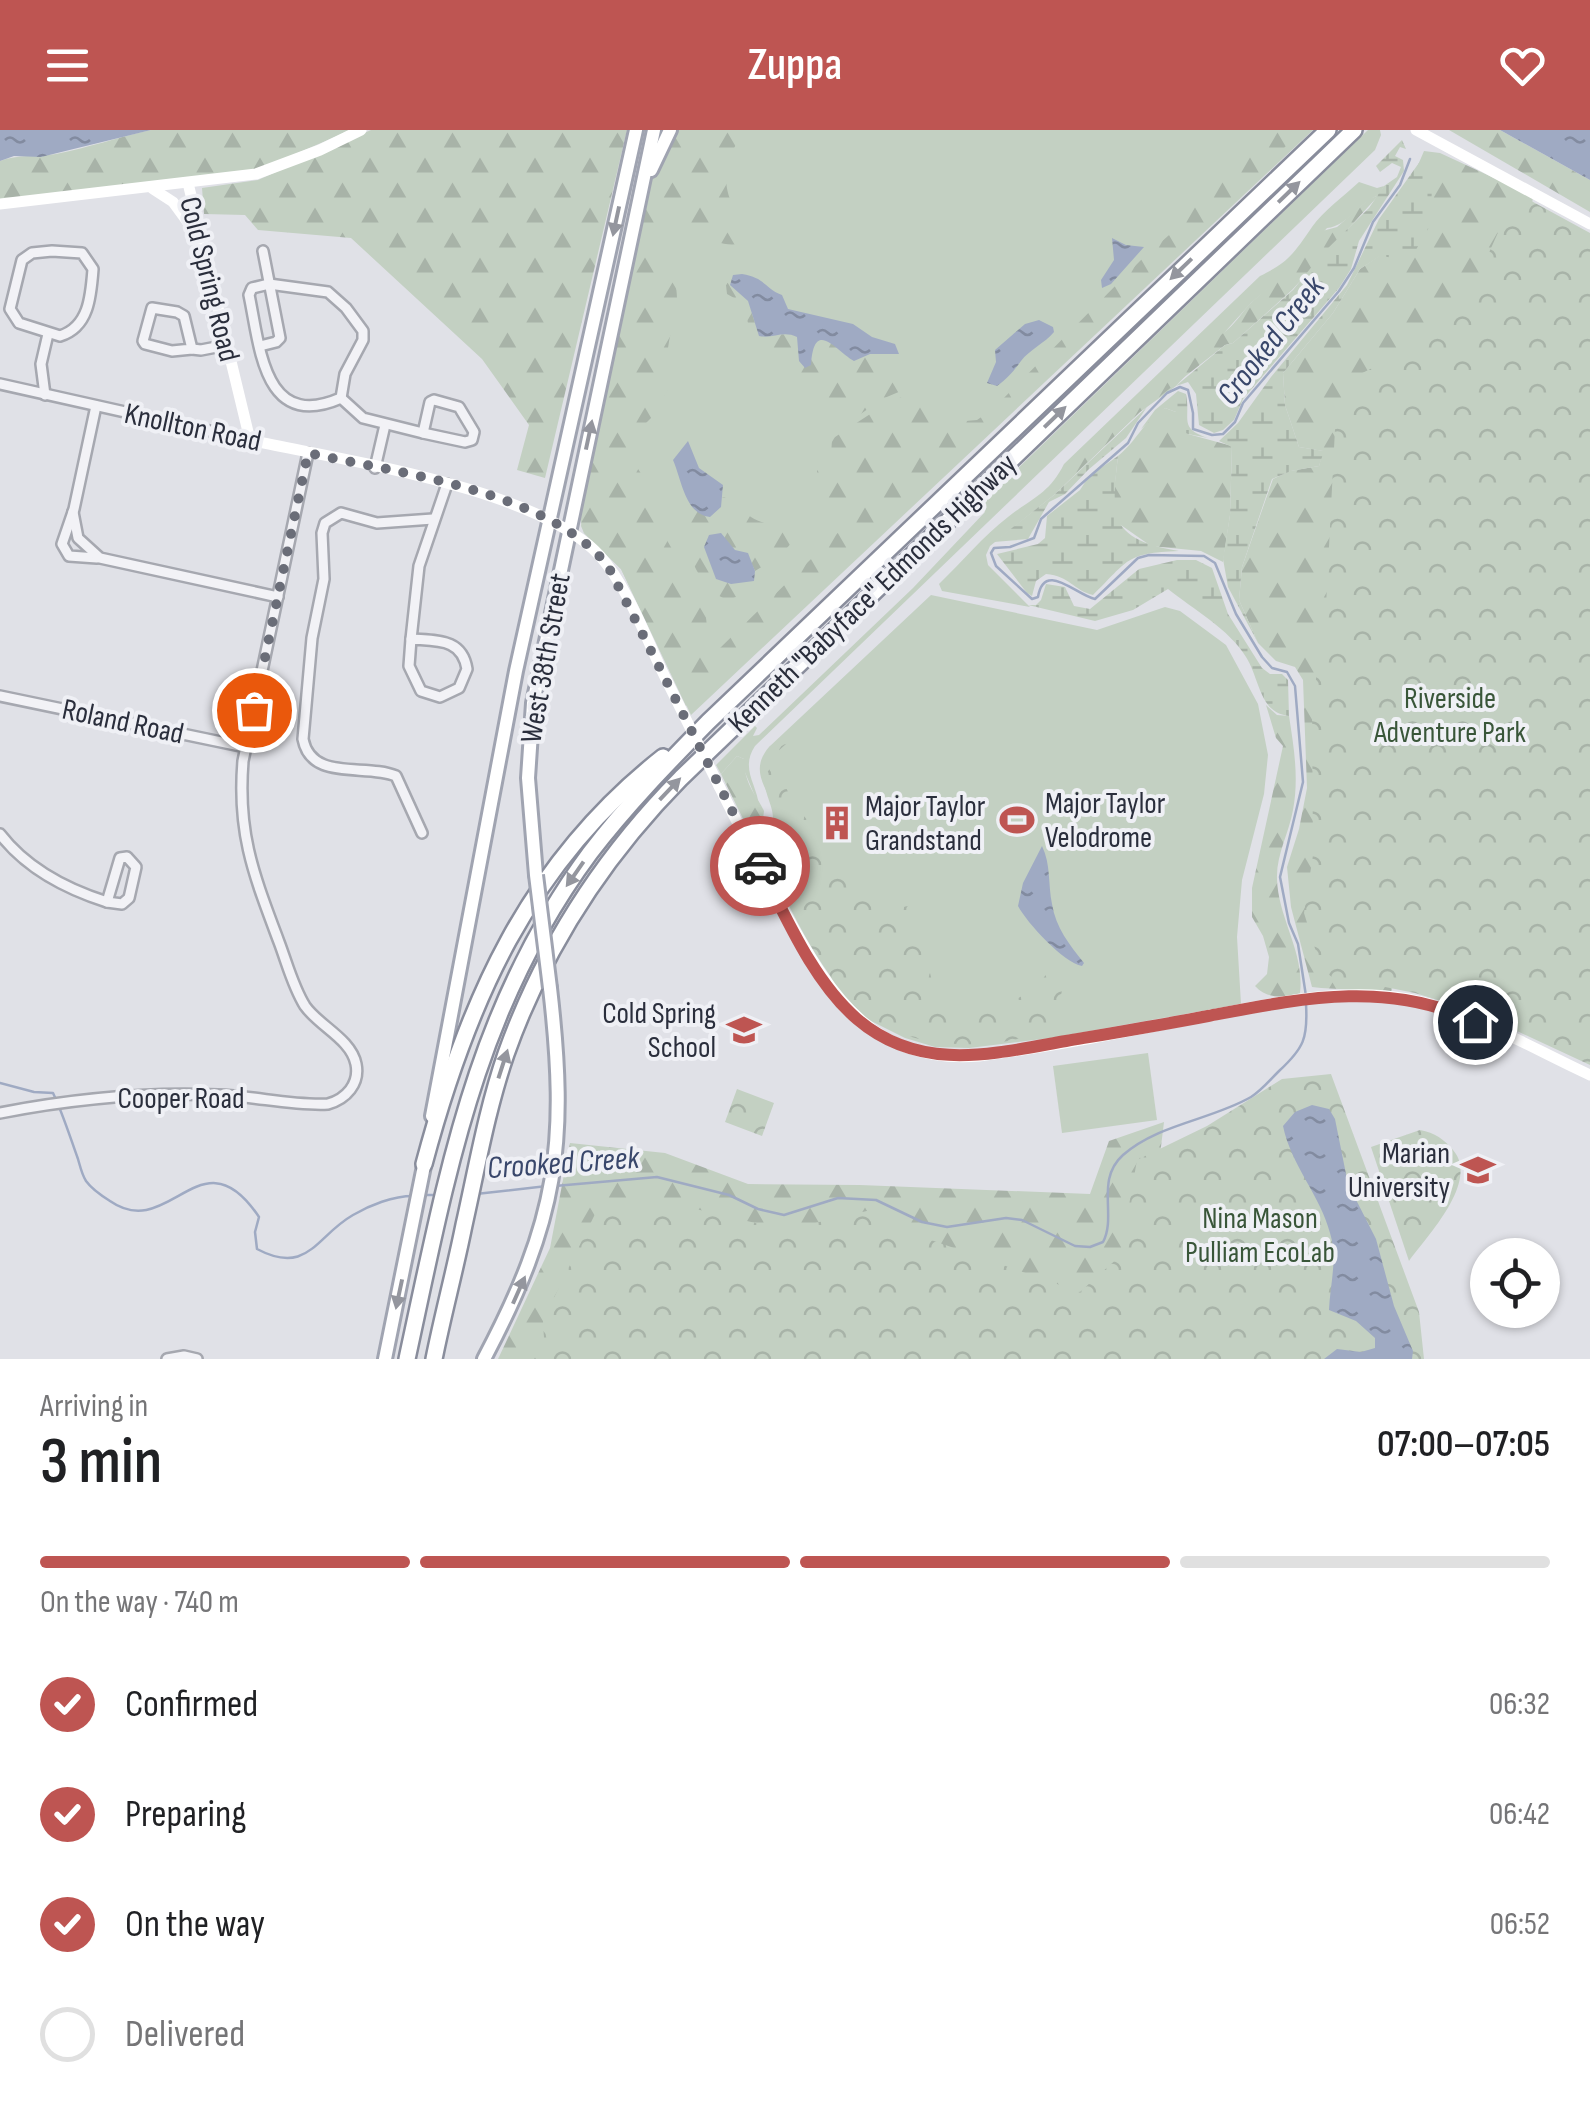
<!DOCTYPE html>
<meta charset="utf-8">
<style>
:root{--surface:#fff;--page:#f6f6f6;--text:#202124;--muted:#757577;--line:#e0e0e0;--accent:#be5552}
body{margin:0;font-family:"Sofia Sans Condensed",sans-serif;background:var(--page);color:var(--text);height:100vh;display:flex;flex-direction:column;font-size:38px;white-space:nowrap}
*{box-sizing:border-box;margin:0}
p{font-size:32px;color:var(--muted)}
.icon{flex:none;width:55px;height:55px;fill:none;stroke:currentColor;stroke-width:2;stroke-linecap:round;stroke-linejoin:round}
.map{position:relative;height:1229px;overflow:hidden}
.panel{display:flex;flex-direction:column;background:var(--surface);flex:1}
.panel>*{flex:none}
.fabs{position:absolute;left:1470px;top:1108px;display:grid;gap:20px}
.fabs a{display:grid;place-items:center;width:90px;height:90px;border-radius:50%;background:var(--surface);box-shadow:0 2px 8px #0004;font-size:50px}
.pin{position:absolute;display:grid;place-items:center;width:85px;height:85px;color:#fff;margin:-42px;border:5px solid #fff;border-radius:50%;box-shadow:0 2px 10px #0007}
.courier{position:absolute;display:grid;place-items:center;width:100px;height:100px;margin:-50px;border:8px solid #be5552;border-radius:50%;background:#fff;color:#222;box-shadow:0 2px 12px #0007}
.headline em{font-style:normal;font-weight:600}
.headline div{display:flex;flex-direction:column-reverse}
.headline{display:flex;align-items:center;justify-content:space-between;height:170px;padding:0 40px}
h1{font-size:65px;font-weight:600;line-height:75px}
.bar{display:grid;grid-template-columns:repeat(4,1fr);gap:15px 10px;align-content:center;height:120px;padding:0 40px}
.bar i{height:12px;border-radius:8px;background:var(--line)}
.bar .selected{background:var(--accent)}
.bar p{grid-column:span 4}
ol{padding:0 40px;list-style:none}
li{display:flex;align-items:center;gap:30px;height:110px}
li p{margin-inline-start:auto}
li .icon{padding:10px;border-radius:50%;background:var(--accent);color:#fff;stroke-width:4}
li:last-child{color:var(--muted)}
li i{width:55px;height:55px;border:5px solid var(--line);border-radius:50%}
header{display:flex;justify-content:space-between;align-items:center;height:130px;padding:0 40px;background:var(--accent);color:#fff;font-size:45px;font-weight:600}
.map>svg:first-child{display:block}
.green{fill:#c3d0c2}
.forest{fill:url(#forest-firs)}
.wetland{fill:url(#wetland-marsh)}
.park{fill:url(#park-crowns)}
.water{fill:url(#water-ripples)}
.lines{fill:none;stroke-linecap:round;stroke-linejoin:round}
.stream{stroke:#9faac3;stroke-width:2.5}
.street-casing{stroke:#a6a8b0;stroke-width:14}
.primary-casing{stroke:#a0a4b1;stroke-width:18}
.highway-casing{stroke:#898d9c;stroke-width:20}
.street{stroke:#f2f2f6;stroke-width:9}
.secondary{stroke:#fff;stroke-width:11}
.primary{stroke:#fff;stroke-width:12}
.highway{stroke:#fff;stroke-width:15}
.primary-bridge-casing{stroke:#a0a4b1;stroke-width:18;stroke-linecap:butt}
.secondary-bridge{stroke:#fff;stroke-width:11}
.primary-bridge{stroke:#fff;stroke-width:12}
.oneway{fill:#94969e}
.done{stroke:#6a6d78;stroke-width:10;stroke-dasharray:0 18}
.route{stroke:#be5552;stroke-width:12}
.labels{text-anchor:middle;stroke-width:8;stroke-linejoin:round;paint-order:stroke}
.street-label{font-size:30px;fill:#2a2e3c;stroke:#eff0f5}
.park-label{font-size:30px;fill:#395639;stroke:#eff0f5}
.poi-label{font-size:30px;fill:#2a2e3c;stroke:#eff0f5;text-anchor:start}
.water-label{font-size:32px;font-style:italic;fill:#39476b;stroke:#eff0f5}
</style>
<header><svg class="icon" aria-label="menu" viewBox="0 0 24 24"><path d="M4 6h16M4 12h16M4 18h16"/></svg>Zuppa<svg class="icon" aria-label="heart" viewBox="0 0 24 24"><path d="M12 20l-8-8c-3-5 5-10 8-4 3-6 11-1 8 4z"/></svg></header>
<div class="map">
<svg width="1590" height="1229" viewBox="0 0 1590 1229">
<defs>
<pattern id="forest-firs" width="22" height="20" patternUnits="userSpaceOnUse" patternTransform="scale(2.5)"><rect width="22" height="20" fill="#c3d0c2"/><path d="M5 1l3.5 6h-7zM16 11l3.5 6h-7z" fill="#a8b3a8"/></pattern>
<pattern id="wetland-marsh" width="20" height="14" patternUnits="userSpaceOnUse" patternTransform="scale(2.5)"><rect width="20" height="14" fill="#c3d0c2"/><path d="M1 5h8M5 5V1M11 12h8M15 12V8" fill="none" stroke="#a8b3a8"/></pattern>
<pattern id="park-crowns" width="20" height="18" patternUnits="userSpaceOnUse" patternTransform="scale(2.5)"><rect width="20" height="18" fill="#c3d0c2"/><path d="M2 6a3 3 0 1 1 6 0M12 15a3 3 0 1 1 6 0" fill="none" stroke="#a8b3a8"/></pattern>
<pattern id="water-ripples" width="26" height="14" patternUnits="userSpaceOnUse" patternTransform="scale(2.5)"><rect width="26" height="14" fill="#9faac3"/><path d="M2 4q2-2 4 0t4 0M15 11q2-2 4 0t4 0" fill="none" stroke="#828ba0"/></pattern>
</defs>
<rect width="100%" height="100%" fill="#e0e1e7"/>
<g class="green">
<path d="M673 0H1313L691 585 621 439 584 403 581 396 647 65Z"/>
<path d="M1368 0H1380L1381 5 1375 20 755 616C740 639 757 654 759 676L744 640V629L737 626 721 644 716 635 755 596 757 598 753 606 759 605 913 458 985 382 980 375Z"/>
<path d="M1359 52 1377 58 1384 56 1379 65C1359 72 1348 96 1327 98L1291 139 1251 173 1176 256 1140 282 1054 365 990 416 986 425 988 435 1030 477 942 461 939 454C962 432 983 406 1008 387 1032 368 1049 364 1064 334L1260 146C1289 132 1294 123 1312 97 1323 81 1344 66 1359 52Z"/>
<path d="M931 465 1097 500 1165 477 1180 481 1226 515 1258 574 1268 625 1264 664 1242 750 1237 807 1241 874 1050 908 969 918 935 917 905 908 867 889 838 860 759 718C763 712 770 706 774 699 787 671 741 650 769 617Z"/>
<path d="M1148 923 1157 990 1062 1003 1053 936Z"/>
</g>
<g class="forest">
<path d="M151 0H351L256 41 0 72V31C18 24 36 27 56 24 87 18 119 7 151 0Z"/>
<path d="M371 0H627L545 348 517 340 529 295 482 229 351 108 258 100 245 85 204 84 202 58 258 50Z"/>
<path d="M673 0H745C727 26 718 52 736 81 743 91 749 97 749 109 725 127 692 97 671 84 655 96 653 117 656 137L668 135C694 182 653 210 674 248L653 286 631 308 630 326 645 350 664 405 705 477 709 518 718 520 855 386 819 375 817 340 830 346 832 309 887 273 902 267 924 277 942 293 977 290 993 279 1144 127 1184 92 1211 53 1262 0H1302L1180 122 1111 178 957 328 843 427 825 436 769 500 686 576 621 439 584 403 579 385 633 122 652 47Z"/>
<path d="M1449 0H1500L1590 50V82Z"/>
<path d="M1424 21 1440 23 1533 66 1531 83 1394 852 1391 862 1321 858 1312 857 1291 777 1287 737 1299 699 1307 658 1303 550 1295 537 1276 531 1258 513 1239 470 1242 437 1273 349 1290 341 1319 336 1323 321 1299 317 1285 275 1283 243 1333 183 1360 139 1379 126Z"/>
<path d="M1379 65 1292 160 1233 213 1225 215 1140 282 1073 346 1067 344C1073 312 1197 226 1227 200 1237 192 1243 180 1253 171 1278 149 1297 132 1315 103L1337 97 1369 69Z"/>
<path d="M733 145 732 160 748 171 759 206C773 209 783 200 797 207L798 227 802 236 811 235C812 222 810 214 825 210L841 219 848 229C863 229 872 223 887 225L902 250 901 261 882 269 835 302 828 301C804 241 814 249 755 221L743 173 727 164 726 155Z"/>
<path d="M1165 278 1176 282 1188 304 1232 316 1230 385 1223 432 1201 421 1151 416 1118 393 1112 378 1118 326C1136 312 1145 289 1165 278Z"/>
<path d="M724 367C735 372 741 380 751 387 767 397 781 392 793 411L780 426 755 441C748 420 725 412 705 411L707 433 731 454 747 452 736 467 728 470C695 459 676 402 688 372L691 380Z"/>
<path d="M1266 575 1277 585 1289 586C1294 618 1299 648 1293 680 1289 703 1276 725 1277 749 1278 788 1305 823 1300 863 1283 868 1267 869 1255 856L1267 844 1269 827 1263 806 1252 787V758L1283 616 1276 608Z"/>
<path d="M737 626 744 629C744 655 758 667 764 681L762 696 753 704 750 703 721 644Z"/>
<path d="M1164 992 1135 1229H498L550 1118 570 1013 665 1023 748 1054 860 1055 1090 1064 1109 1011Z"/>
</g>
<g class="wetland">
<path d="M1402 10 1406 19 1400 17 1395 26 1403 30 1404 41 1359 111 1351 139 1339 158 1243 269 1234 290 1223 300 1214 303 1199 295 1196 264 1188 252 1176 256 1225 215 1233 213 1293 160 1322 124 1369 78 1384 56 1397 47 1401 37 1392 33 1380 42 1376 36Z"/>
<path d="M1421 30V34L1432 48 1431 94 1410 130 1380 126 1360 139 1333 183 1283 243 1285 275 1299 317 1324 321 1319 336 1291 341 1272 349 1242 437 1239 470 1258 513 1228 457 1223 429 1230 385 1232 317 1219 311 1238 293 1271 247 1347 155 1379 89Z"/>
<path d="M1178 261 1186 264C1191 290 1178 298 1208 308L1188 304 1174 297 1176 282 1165 278 1141 299 1155 280Z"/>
<path d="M1147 277 1126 308 1088 340 1065 364 1049 372 1028 409 994 412 1054 365Z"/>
<path d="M1118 326C1111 388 1109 409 1179 421 1125 423 1129 430 1093 465 1073 460 1070 446 1046 444L1036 451 1032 466 1027 463 997 424 1038 414 1045 408 1047 386 1080 360 1089 346Z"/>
<path d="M1177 430H1196L1212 438 1228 484 1262 538 1270 544H1282L1288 550 1289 586C1259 583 1260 549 1246 527 1229 499 1193 479 1168 459L1133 480 1095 491 1028 475H1036L1041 470 1046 454 1065 457 1074 476 1090 479 1139 439Z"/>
</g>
<g class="park">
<path d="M1524 67 1590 103V935L1476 882 1415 863 1375 855 1339 853 1321 838 1304 783 1313 725 1312 573 1325 495 1335 299 1352 248 1407 221 1466 174 1513 69Z"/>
<path d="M793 600 795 606 777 622C775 674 850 733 884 770L903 777 913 775 939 879C979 895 1019 874 1046 845L1062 861 1053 894C1021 912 995 915 958 914 839 912 808 806 759 718 784 685 769 682 763 648L769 640V617Z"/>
<path d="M1331 944 1419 1182 1424 1229H545L543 1190 598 1078 666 1072 785 1100 871 1080 931 1110 1080 1162 1120 1126 1137 1030 1207 996 1282 949Z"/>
<path d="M737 959 774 973 762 1006 725 992Z"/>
<path d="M1420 1000C1435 1003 1444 1009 1453 1020 1480 1051 1428 1105 1409 1131L1371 1017Z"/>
</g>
<g class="water">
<path d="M0 0H151L41 27 14 26 0 31Z"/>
<path d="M1500 0H1590V50Z"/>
<path d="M1112 108 1126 115 1144 117 1111 154 1102 158 1101 150 1114 130Z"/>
<path d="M742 144C766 148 764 158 782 165L788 179 853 194 872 207 895 214 899 224H870L854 231C836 221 814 187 811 235L805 238 799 231 797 207C783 200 773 209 759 206L748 171 730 155 733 145Z"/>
<path d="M1039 190 1053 197 1054 202C1045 213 1029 220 1021 231 1013 242 1008 248 997 256L987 253 996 232 995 220 1025 194Z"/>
<path d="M688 311 699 338 723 355 721 377 710 387C685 384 682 351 673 330Z"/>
<path d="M721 403 735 420 748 423 755 441 754 451 731 454 716 449 704 417 709 405Z"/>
<path d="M1042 716C1051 734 1048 755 1052 774 1056 798 1069 814 1084 833L1082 836C1064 833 1027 793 1018 776L1023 753Z"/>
<path d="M1312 975 1329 979 1335 989 1348 1054 1376 1109 1394 1176 1413 1221 1412 1229H1324L1337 1219 1361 1222 1375 1218V1208L1356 1191 1329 1180C1330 1154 1338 1129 1330 1103 1320 1065 1291 1035 1283 996L1295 982Z"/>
</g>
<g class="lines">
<g class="stream">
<path d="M1306 866 1298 814 1289 793 1280 747 1303 652 1295 556 1287 542 1272 538 1262 527 1236 484 1215 433 1204 426 1149 425 1138 428 1095 469C1076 465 1044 430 1038 467L1032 469 996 436 991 423 994 418 1010 417 1034 408 1041 389 1128 313 1138 293 1167 263 1180 257 1188 260 1193 283V299L1212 305 1223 304 1235 292 1243 273 1339 161 1354 138 1373 92 1400 55 1410 29"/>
<path d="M0 953 34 962 53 963C63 984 70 1007 78 1029 80 1036 82 1045 86 1051 91 1058 102 1066 110 1071 170 1113 201 1000 259 1087L255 1102 257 1119C308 1146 316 1106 353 1085 370 1075 393 1066 413 1066"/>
<path d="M555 1056 657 1047 729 1065 758 1079 784 1085 838 1068 876 1070 922 1092 947 1097 1006 1088 1022 1090 1075 1116 1090 1117 1103 1112C1117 1086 1095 1050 1123 1025 1158 994 1211 990 1251 967 1261 961 1270 950 1279 941 1304 918 1308 908 1306 874"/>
<path d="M476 1064 547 1056"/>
<path d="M421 1065H438"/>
</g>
<g class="street-casing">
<g id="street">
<path d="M52 121 82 123 93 139C91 166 89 197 60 206L19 193 10 179 22 130 32 123Z"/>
<path d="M269 154 328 162 346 178 363 201V210L345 244 341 268C263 302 260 216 249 165L252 158Z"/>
<path d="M152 178 177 182 184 186 192 219 172 221 145 214 143 211Z"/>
<path d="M260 216 276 212 280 208 263 121"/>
<path d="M192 219 201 220 227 215"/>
<path d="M0 254 250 310"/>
<path d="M45 265 41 234 48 204"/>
<path d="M341 268 363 288 423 303"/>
<path d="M434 270 459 277 474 302 472 310 465 312 423 303 430 272Z"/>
<path d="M96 276 74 379 62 414 69 426 97 428"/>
<path d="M375 338 385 295"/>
<path d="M73 382 78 408 100 428 278 467"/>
<path d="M411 509C437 511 462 508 467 539L459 558 440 567 421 561 409 536Z"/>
<path d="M411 509 419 436 447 354"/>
<path d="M0 566 245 617"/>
<path d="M422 703 396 646C366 633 311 652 303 609L312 508 324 449 322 403 325 393 341 383 377 393 433 389"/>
<path d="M0 704C27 739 66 759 107 772"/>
<path d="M127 727 136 737 129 768 122 774 107 772 120 728Z"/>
<path d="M0 983C72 969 145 962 218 965 255 966 292 976 328 974 346 969 360 954 356 934 351 909 319 896 305 876 293 857 287 833 279 812 254 745 237 704 243 631L308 323"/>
<path d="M167 1229 184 1226 197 1229"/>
</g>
</g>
<g class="primary-casing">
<g id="primary">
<path d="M651 40 670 0"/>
<path d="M536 745 528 648 533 573 654 0"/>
<path d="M432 986 516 541 636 0"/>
<path d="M385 1229 426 1026"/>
<path d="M484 1229C558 1089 568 1014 550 858"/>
</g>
</g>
<g class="highway-casing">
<g id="highway">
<path d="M424 1034C467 873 527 734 663 627"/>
<path d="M407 1229C447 1045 475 878 590 723 626 676 667 634 708 592L1328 0"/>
<path d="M434 1229C443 1184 455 1140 464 1095 477 1037 487 979 506 924 543 820 603 727 681 648L1354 0"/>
</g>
</g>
<use href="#street" class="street"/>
<g class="secondary">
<path d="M1416 0 1590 94"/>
<path d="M188 53 250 310C340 330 539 358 600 426 630 460 647 512 668 553"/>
<path d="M153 59 173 72 195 102"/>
<path d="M0 74 256 44 320 20 361 0"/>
<path d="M719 656C741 700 763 744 787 786 832 868 874 934 979 926 1057 916 1134 900 1211 885 1275 873 1343 857 1408 869 1471 881 1531 918 1590 945"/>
</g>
<use href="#primary" class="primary"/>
<use href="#highway" class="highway"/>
<g class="primary-bridge-casing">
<path id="primary-bridge" d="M536 745 550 858"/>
</g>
<path class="secondary-bridge" d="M668 553 719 656"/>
<use href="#primary-bridge" class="primary-bridge"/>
</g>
<defs><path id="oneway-solid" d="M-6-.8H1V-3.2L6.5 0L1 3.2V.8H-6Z" transform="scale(2.5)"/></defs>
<g class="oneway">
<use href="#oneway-solid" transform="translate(1289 62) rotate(-44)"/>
<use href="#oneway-solid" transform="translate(616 91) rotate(102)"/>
<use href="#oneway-solid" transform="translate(1181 139) rotate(136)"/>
<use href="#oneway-solid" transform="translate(1055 287) rotate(-44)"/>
<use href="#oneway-solid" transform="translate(589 305) rotate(-78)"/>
<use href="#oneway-solid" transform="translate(670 659) rotate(-46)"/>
<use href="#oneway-solid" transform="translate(575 744) rotate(125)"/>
<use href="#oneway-solid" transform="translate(503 934) rotate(-72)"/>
<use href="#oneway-solid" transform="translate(519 1160) rotate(-66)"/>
<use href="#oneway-solid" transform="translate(399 1164) rotate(102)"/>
</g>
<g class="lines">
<path class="done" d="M254 580 308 323C398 343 549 361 608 436L760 736"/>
<path class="route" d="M760 736C786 787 813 851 857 889 920 943 992 924 1066 911 1113 903 1161 895 1208 886 1298 869 1388 849 1475 892"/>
</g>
<defs>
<g id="stadium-bare" transform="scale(2.7)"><path d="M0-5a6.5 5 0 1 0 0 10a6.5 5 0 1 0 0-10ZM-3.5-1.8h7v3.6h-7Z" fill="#be5552" stroke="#eff0f5" stroke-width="2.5" paint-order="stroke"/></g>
<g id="building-bare" transform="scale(2.7)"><path d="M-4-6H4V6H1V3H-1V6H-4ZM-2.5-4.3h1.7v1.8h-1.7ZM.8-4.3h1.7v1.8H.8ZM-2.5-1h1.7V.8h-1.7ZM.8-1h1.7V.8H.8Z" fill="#be5552" stroke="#eff0f5" stroke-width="2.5" paint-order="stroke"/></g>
<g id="school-bare" transform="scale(2.7)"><path d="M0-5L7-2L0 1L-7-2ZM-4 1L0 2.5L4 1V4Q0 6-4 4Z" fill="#be5552" stroke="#eff0f5" stroke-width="2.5" paint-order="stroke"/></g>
<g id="university-bare" transform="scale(2.7)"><path d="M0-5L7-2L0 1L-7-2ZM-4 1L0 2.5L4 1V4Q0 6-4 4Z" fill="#be5552" stroke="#eff0f5" stroke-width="2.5" paint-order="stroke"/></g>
</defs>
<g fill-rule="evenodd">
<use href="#stadium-bare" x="1017" y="690"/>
<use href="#building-bare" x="837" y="693"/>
<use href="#school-bare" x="744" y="900"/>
<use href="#university-bare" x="1478" y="1040"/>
</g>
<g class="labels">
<g class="street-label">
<text transform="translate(210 149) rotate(76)" y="10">Cold Spring Road</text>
<text transform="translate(193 297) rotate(12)" y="10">Knollton Road</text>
<text transform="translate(872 463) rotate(-44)" y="10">Kenneth "Babyface" Edmonds Highway</text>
<text transform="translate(545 528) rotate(-80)" y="10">West 38th Street</text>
<text transform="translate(123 591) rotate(12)" y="10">Roland Road</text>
<text x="181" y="978">Cooper Road</text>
</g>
<g class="park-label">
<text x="1450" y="578">Riverside<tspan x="1450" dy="34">Adventure Park</tspan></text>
<text x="1260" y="1098">Nina Mason<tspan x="1260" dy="34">Pulliam EcoLab</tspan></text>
</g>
<g class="poi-label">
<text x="1045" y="683">Major Taylor<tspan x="1045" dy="34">Velodrome</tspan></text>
<text x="865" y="686">Major Taylor<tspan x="865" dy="34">Grandstand</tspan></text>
<text x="716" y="893" text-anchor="end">Cold Spring<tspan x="716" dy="34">School</tspan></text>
<text x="1450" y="1033" text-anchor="end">Marian<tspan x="1450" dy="34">University</tspan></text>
</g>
<g class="water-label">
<text transform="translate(1270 210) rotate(-52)" y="11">Crooked Creek</text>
<text transform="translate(563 1032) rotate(-4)" y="11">Crooked Creek</text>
</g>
</g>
</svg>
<div class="fabs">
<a><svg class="icon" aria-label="locate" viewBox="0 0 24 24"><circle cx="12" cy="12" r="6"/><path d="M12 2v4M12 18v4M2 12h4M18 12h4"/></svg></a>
</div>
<div class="pin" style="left:254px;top:580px;background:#ea580c"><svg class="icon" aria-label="bag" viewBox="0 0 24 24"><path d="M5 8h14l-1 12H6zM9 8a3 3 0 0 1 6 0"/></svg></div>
<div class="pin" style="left:1475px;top:892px;background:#1f2937"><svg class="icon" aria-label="home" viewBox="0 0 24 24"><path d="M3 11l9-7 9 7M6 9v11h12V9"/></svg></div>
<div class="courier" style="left:760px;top:736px"><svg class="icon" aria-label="car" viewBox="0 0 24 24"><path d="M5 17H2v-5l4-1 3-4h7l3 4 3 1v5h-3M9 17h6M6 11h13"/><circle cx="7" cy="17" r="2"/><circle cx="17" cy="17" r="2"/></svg></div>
</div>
<section class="panel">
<div class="headline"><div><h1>3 min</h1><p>Arriving in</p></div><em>07:00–07:05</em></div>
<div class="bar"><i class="selected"></i><i class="selected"></i><i class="selected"></i><i></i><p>On the way · 740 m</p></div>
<ol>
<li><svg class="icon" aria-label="check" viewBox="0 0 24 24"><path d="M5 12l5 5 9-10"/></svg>Confirmed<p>06:32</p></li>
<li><svg class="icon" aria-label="check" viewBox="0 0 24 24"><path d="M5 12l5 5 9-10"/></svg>Preparing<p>06:42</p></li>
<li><svg class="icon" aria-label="check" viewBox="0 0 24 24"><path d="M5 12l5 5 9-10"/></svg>On the way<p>06:52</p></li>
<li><i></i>Delivered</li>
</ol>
</section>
